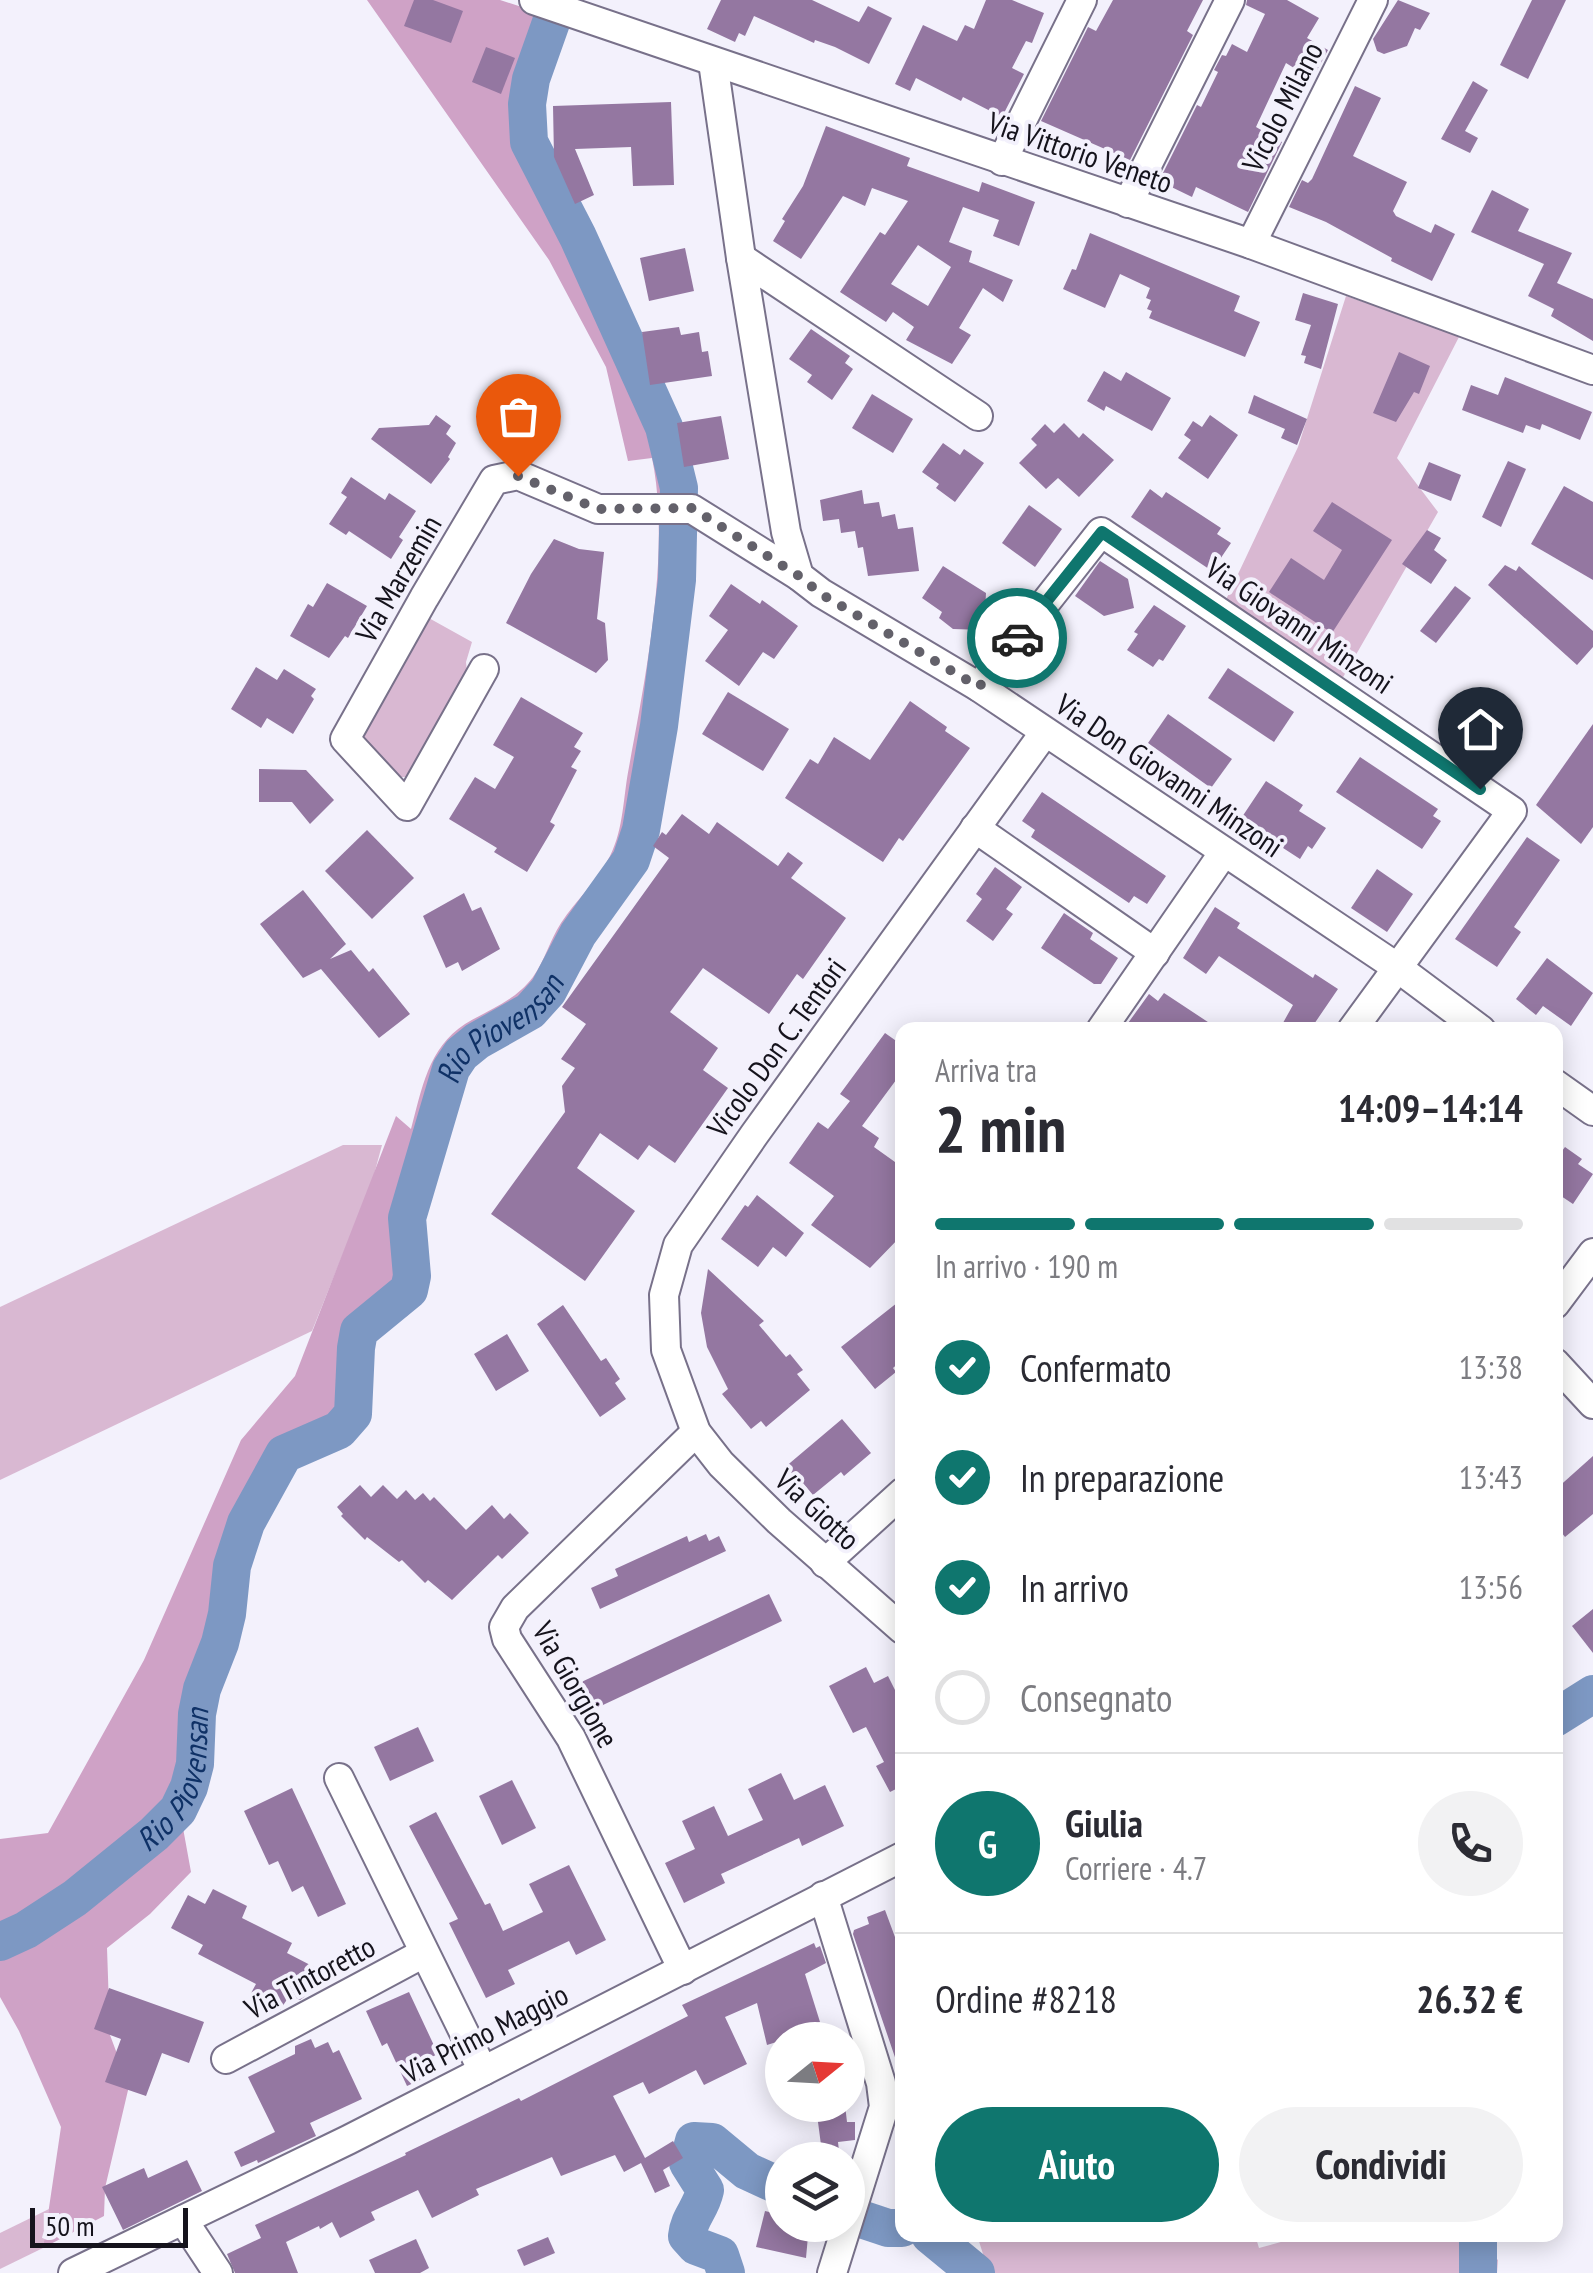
<!DOCTYPE html>
<html lang="it">
<meta charset="utf-8">
<style>
:root{--surface:#fff;--page:#f2f2f3;--text:#2b2b33;--muted:#7c7c81;--line:#e1e1e2;--accent:#0f766e}
body{margin:0;font-family:"PT Sans Narrow",sans-serif;background:var(--page);color:var(--text);height:100vh;display:flex;flex-direction:column;font-size:38px;white-space:nowrap}
*{box-sizing:border-box;margin:0}
p{font-size:32px;color:var(--muted)}
.icon{flex:none;width:55px;height:55px;fill:none;stroke:currentColor;stroke-width:2;stroke-linecap:round;stroke-linejoin:round}
.map{position:relative;flex:1;overflow:hidden}
.sheet{position:absolute;left:895px;top:1022px;width:668px;height:1220px;display:flex;flex-direction:column;background:var(--surface);border-radius:20px;box-shadow:0 5px 25px #0003}
.sheet>*{flex:none}
.needle{width:65px;rotate:72deg}
.controls{position:absolute;left:765px;top:2022px;display:grid;gap:20px}
.controls a{display:grid;place-items:center;width:100px;height:100px;border-radius:50%;background:var(--surface);box-shadow:0 5px 25px #0003;font-size:50px}
.scale{position:absolute;left:30px;bottom:25px;width:158px;box-sizing:border-box;padding-left:10px;border:5px solid #15131c;border-top:0;font-size:28px;line-height:35px;white-space:nowrap;color:#15131c;-webkit-text-stroke:8px #f3f1fc;paint-order:stroke}
.pin{position:absolute;display:grid;place-items:center;width:85px;height:85px;color:#fff;margin:-102px -42px;border-radius:50% 50% 50% 0;rotate:-45deg;box-shadow:0 0 10px #0007}
.pin .icon{rotate:45deg}
.courier{position:absolute;display:grid;place-items:center;width:100px;height:100px;margin:-50px;border:8px solid #0f766e;border-radius:50%;background:#fff;color:#222;box-shadow:0 2px 12px #0007}
.overview em{font-style:normal;font-weight:800}
.overview div{display:flex;flex-direction:column-reverse}
.overview{display:flex;align-items:center;justify-content:space-between;height:170px;padding:0 40px}
h1{font-size:65px;font-weight:800;line-height:75px}
.bar{display:grid;grid-template-columns:repeat(4,1fr);gap:15px 10px;align-content:center;height:120px;padding:0 40px}
.bar i{height:12px;border-radius:8px;background:var(--line)}
.bar .active{background:var(--accent)}
.bar p{grid-column:span 4}
.line{display:flex;align-items:center;gap:25px;padding:0 40px;border-top:2px solid var(--line)}
.line div{flex:1}
.round{display:grid;place-items:center;flex:none;width:105px;height:105px;border-radius:52px;background:var(--page)}
ol{padding:0 40px;list-style:none}
li{display:flex;align-items:center;gap:30px;height:110px}
li p{margin-inline-start:auto}
li .icon{padding:10px;border-radius:50%;background:var(--accent);color:#fff;stroke-width:4}
li:last-child{color:var(--muted)}
li i{width:55px;height:55px;border:5px solid var(--line);border-radius:50%}
.primary-button{display:flex;gap:20px;margin-top:auto;padding:20px 40px}
.primary-button a{flex:1;height:115px;border-radius:60px;background:var(--accent);color:#fff;font-size:40px;font-weight:800;line-height:115px;text-align:center}
.primary-button a+a{background:var(--page);color:var(--text)}
.map>svg:first-child{display:block}
.green{fill:#d9b8d2}
.forest{fill:#cfa2c6}
.lines{fill:none;stroke-linecap:round;stroke-linejoin:round}
.river{stroke:#7d98c3;stroke-width:38}
.building{fill:#9477a1;fill-rule:evenodd}
.minor-casing{stroke:#78718a;stroke-width:32}
.minor{stroke:#fff;stroke-width:28}
.done{stroke:#63616a;stroke-width:10;stroke-dasharray:0 18}
.route{stroke:#0f766e;stroke-width:12}
.labels{text-anchor:middle;stroke-width:8;stroke-linejoin:round;paint-order:stroke}
.street-label{font-size:30px;fill:#15131c;stroke:#f3f1fc}
.water-label{font-size:32px;font-style:italic;fill:#0f3166;stroke:#f3f1fc}
</style>
<div class="map">
<svg width="1593" height="2273" viewBox="0 0 1593 2273">
<rect width="100%" height="100%" fill="#f3f1fc"/>
<g class="green">
<path d="M1346 296 1460 335 1397 458 1438 512 1342 679 1222 608 1298 447Z"/>
<path d="M427 617 472 642 466 662 468 683 408 777H395L358 739Z"/>
<path d="M343 1145H382L372 1182 312 1331 0 1480V1307Z"/>
<path d="M49 2209 43 2248 0 2269V2233Z"/>
<path d="M977 2235H1255L1259 2248 1306 2235H1472L1498 2260 1497 2273H989Z"/>
</g>
<path class="forest" d="M367 0H500L565 21 542 97 544 137 591 228 675 413 694 484 692 577 673 730 656 832 643 870 590 942 562 998 539 1023 487 1053 463 1076 421 1215 427 1273 423 1298 407 1316 373 1336C367 1353 369 1372 370 1390 373 1439 333 1451 295 1465L260 1529 247 1566 241 1618 211 1718 210 1763 206 1791 194 1816 183 1828 191 1872 150 1914 107 1948 110 2035 129 2086 105 2188 104 2216 43 2248 61 2127 19 2031 0 1997V1839L48 1833 144 1660 241 1440 295 1376 396 1116 411 1129C422 1089 428 1048 465 1024 490 1009 515 1001 533 977 545 960 550 940 561 923 576 900 598 881 610 856 624 828 623 797 629 767 646 675 671 550 652 458L628 461 606 367 549 260Z"/>
<g class="lines">
<g class="river">
<path d="M1555 1718 1593 1694"/>
<path id="s1" d="M0 1942 26 1930 75 1898 154 1834 178 1810 189 1787 195 1764 197 1714 202 1689 220 1643 227 1614 232 1566 246 1523 284 1454 339 1430 353 1414 356 1348 359 1331 409 1290 412 1276 407 1218 451 1069 461 1054 477 1041 530 1011 548 991 578 934 631 860 641 830 659 726 677 580 679 488 664 427 578 237 529 142 527 104 531 79 559 0"/>
<path d="M858 2218 888 2228H902"/>
<path d="M930 2235 976 2273"/>
<path d="M1478 2235V2273"/>
<path d="M726 2273 720 2255 696 2246 687 2236C689 2217 701 2209 705 2190L688 2163 694 2141 712 2142 747 2171 782 2187"/>
</g>
</g>
<g class="building">
<path d="M414 0H433L463 11 451 43 404 26Z"/>
<path d="M721 0H812L859 22 868 6 892 18 869 64 835 47 815 40 814 43 754 16 745 36 739 33 735 42 707 29Z"/>
<path d="M986 0H1012L1044 13 1032 43 1026 41 1012 68 1024 74 1002 117 963 97 961 101 916 78 910 91 895 84 923 25 957 41 965 25 974 29Z"/>
<path d="M1113 0H1203L1187 31 1193 35 1130 160 1041 121 1088 27 1096 31Z"/>
<path d="M1247 0H1287L1319 18 1307 38 1328 50 1316 72 1298 61 1294 68 1286 63 1256 127 1282 142 1248 212 1196 187 1192 197 1159 181 1197 105 1201 107 1218 72 1214 70 1222 55 1226 56 1232 44 1247 52 1265 14 1246 5Z"/>
<path d="M1398 0 1430 13 1420 30 1415 28 1407 46 1384 54 1377 51 1373 39Z"/>
<path d="M1532 0H1566L1528 79 1500 65Z"/>
<path d="M486 47 515 58 501 94 472 82Z"/>
<path d="M1473 81 1488 90 1465 131 1478 138 1470 153 1441 139Z"/>
<path d="M1355 86 1381 98 1353 156 1407 182 1393 211 1396 216 1431 233 1435 224 1455 234 1432 281 1391 261 1392 258 1326 222 1289 207 1302 180 1308 183 1312 179Z"/>
<path d="M671 102 674 185 633 186 631 147 575 149 594 195 575 204 554 157 553 106Z"/>
<path d="M826 126 910 158 907 166 979 192 982 182 1035 202 1019 246 993 236 999 220 963 207 949 242 972 251 969 262 1013 280 1003 302 983 288 959 328 971 335 952 364 906 340 914 327 893 312 886 322 840 292 880 232 885 235 908 201 872 188 865 206 843 196 801 259 773 241 785 221 782 219 803 186ZM918 245 951 267 928 306 891 284Z"/>
<path d="M1492 190 1529 209 1518 231 1572 253 1557 283 1593 299V341L1551 316 1554 309 1528 296 1544 264 1471 232Z"/>
<path d="M1090 233 1240 296 1234 311 1260 322 1245 357 1149 318 1152 311 1147 309 1151 300 1146 298 1150 288 1120 274 1105 308 1063 289 1072 269 1076 270Z"/>
<path d="M685 248 694 291 649 301 640 258Z"/>
<path d="M1303 293 1338 304 1321 369 1304 363 1306 356 1301 355 1311 325 1295 320Z"/>
<path d="M679 327 681 335 699 332 702 352 708 351 712 376 650 385 642 332Z"/>
<path d="M811 329 850 356 845 363 853 369 832 400 807 382 812 375 789 359Z"/>
<path d="M1399 352 1430 366 1419 394 1414 392 1396 422 1373 413Z"/>
<path d="M1104 371 1121 381 1126 372 1171 398 1152 431 1106 406 1104 411 1087 401Z"/>
<path d="M1505 377 1592 412 1580 440 1542 424 1540 430 1526 425 1523 433 1462 410 1471 385 1498 395Z"/>
<path d="M872 394 913 419 893 453 852 428Z"/>
<path d="M1254 395 1307 419 1297 445 1281 438 1285 429 1248 413Z"/>
<path d="M436 415 451 426 446 434 456 443 448 457 450 459 431 484 371 439 379 428 429 425Z"/>
<path d="M1210 415 1238 435 1208 479 1178 458 1191 440 1184 435 1193 421 1202 427Z"/>
<path d="M721 416 729 459 684 467 677 423Z"/>
<path d="M1064 423 1079 438 1083 433 1114 460 1079 497 1058 478 1046 489 1019 463 1037 445 1031 439 1045 424 1054 433Z"/>
<path d="M943 443 960 455 964 449 984 463 955 502 936 488 939 484 922 472Z"/>
<path d="M1508 461 1526 469 1501 527 1482 517Z"/>
<path d="M1429 462 1461 475 1451 501 1418 488Z"/>
<path d="M351 477 385 500 389 493 416 511 399 537 403 540 391 559 349 531 346 535 329 524 347 497 341 493Z"/>
<path d="M1564 486 1593 502V580L1531 544Z"/>
<path d="M1150 489 1162 498 1166 492 1221 528 1217 534 1231 543 1212 571 1131 517Z"/>
<path d="M862 490 864 504 879 502 882 517 895 514 898 529 913 527 919 571 868 576 863 547 858 548 855 531 841 533 839 519 823 521 820 500Z"/>
<path d="M1332 502 1392 540 1332 633 1269 592 1291 558 1324 580 1342 550 1313 531Z"/>
<path d="M1029 505 1062 529 1035 567 1002 543Z"/>
<path d="M1427 530 1441 538 1434 550 1447 560 1431 584 1402 564Z"/>
<path d="M554 539 579 549 604 552 597 619 605 623 608 660 596 673 506 623 531 574Z"/>
<path d="M1100 561 1128 579 1134 608 1104 616 1075 596Z"/>
<path d="M1505 565 1516 571 1519 566 1593 631V647L1577 665 1488 585Z"/>
<path d="M943 566 986 593 984 630 953 629 939 618 942 612 922 598Z"/>
<path d="M327 583 367 606 348 638 345 636 329 658 290 636 308 604 313 607Z"/>
<path d="M731 584 760 604 762 600 798 626 774 659 763 652 739 686 705 661 728 630 709 616Z"/>
<path d="M1455 586 1471 598 1436 643 1420 631Z"/>
<path d="M1154 605 1186 626 1163 661 1159 659 1153 667 1127 650 1138 634 1134 632Z"/>
<path d="M256 667 277 680 284 669 316 689 311 696 314 699 293 734 267 718 261 728 231 709Z"/>
<path d="M1228 668 1294 712 1274 742 1208 698Z"/>
<path d="M728 692 789 729 763 771 702 734Z"/>
<path d="M521 697 583 733 574 747 581 751 571 767 577 770 550 822 555 825 527 872 494 852 497 848 449 819 475 777 495 789 514 757 493 745Z"/>
<path d="M910 701 947 727 945 731 970 748 903 841 899 838 883 862 785 798 810 759 818 764 834 737 870 760Z"/>
<path d="M1168 714 1232 759 1211 788 1148 743Z"/>
<path d="M1593 724V827L1581 844 1536 805Z"/>
<path d="M1360 757 1438 809 1433 816 1441 821 1422 849 1336 792Z"/>
<path d="M259 769 306 770 334 800 310 824 292 802H259Z"/>
<path d="M1266 781 1303 805 1299 811 1326 828 1312 849 1308 846 1300 859 1240 820Z"/>
<path d="M1042 792 1166 876 1147 904 1134 896 1129 903 1031 837 1035 830 1022 821Z"/>
<path d="M682 814 709 834 717 822 778 866 788 852 803 863 791 878 846 918 803 979 797 974 769 1014 703 968 670 1012 718 1048 703 1070 728 1088 675 1163 649 1145 638 1160 600 1133 577 1168 635 1211 585 1281 491 1214 565 1112 562 1086 575 1068 561 1059 586 1024 562 1007 669 858 653 846 662 832 666 835Z"/>
<path d="M367 830 414 878 372 919 325 871Z"/>
<path d="M1527 837 1560 860 1514 927 1521 932 1497 967 1455 939Z"/>
<path d="M995 867 1022 887 1006 909 1013 914 993 941 966 921 982 899 976 894Z"/>
<path d="M1377 869 1413 894 1387 932 1351 908Z"/>
<path d="M303 890 346 944 330 959 351 950 369 972 373 968 410 1014 379 1038 321 969 303 978 260 924Z"/>
<path d="M464 893 472 911 481 907 500 949 462 971 458 962 446 968 423 916Z"/>
<path d="M1215 907 1240 923 1237 928 1313 978 1315 974 1338 989 1310 1030H1279L1293 1005 1219 956 1206 974 1183 958Z"/>
<path d="M1064 913 1093 933 1090 939 1118 958 1101 984H1094L1041 948Z"/>
<path d="M1547 958 1593 993 1571 1026 1543 1006 1536 1015 1516 999Z"/>
<path d="M1164 993 1220 1030H1123L1149 994 1158 1001Z"/>
<path d="M885 1033 902 1045V1072L862 1126 879 1138 874 1147 902 1167V1235L870 1268 811 1225 834 1196 789 1163 818 1122 828 1129 850 1101 840 1094Z"/>
<path d="M1555 1146 1562 1151 1565 1147 1582 1159 1578 1164 1593 1174 1573 1204 1555 1192Z"/>
<path d="M757 1195 804 1233 786 1257 773 1247 758 1267 721 1239 745 1205 748 1207Z"/>
<path d="M708 1269 764 1321 759 1325 786 1357 790 1354 803 1370 797 1374 810 1390 766 1427 761 1421 751 1429 722 1394 728 1389 707 1347 701 1313Z"/>
<path d="M902 1299V1360L893 1368 896 1372 875 1389 841 1347Z"/>
<path d="M563 1305 601 1361 606 1358 620 1379 615 1383 626 1399 600 1417 537 1324Z"/>
<path d="M507 1334 529 1371 496 1391 474 1354Z"/>
<path d="M842 1419 871 1453 844 1476 841 1472 813 1495 803 1483 800 1486 784 1468Z"/>
<path d="M1593 1456V1514L1565 1537 1555 1524V1490Z"/>
<path d="M360 1485 371 1497 383 1485 397 1499 406 1490 415 1500 423 1493 430 1501 434 1497 466 1530 492 1505 504 1519 510 1513 529 1533 502 1559 498 1555 452 1600 428 1580 425 1583 402 1560 399 1562 367 1537 365 1540 341 1516 343 1514 337 1507Z"/>
<path d="M706 1534 709 1541 719 1536 726 1551 600 1609 591 1588 618 1576 615 1569 687 1536 689 1542Z"/>
<path d="M769 1594 782 1621 588 1712 575 1685Z"/>
<path d="M1593 1609V1653L1572 1626Z"/>
<path d="M866 1667 874 1683 888 1676 902 1704V1797L898 1788 890 1792 876 1766 884 1762 866 1727 853 1733 829 1686Z"/>
<path d="M418 1727 434 1761 390 1781 374 1747Z"/>
<path d="M781 1773 794 1800 825 1785 844 1826 802 1846 799 1838 721 1874 725 1883 684 1903 665 1863 695 1849 682 1821 714 1806 728 1836 763 1820 748 1789Z"/>
<path d="M512 1780 536 1828 502 1845 479 1796Z"/>
<path d="M292 1788 346 1904 318 1917 303 1886 292 1892 278 1861 269 1865 244 1811Z"/>
<path d="M436 1812 485 1905 490 1903 503 1931 543 1912 529 1884 569 1865 606 1940 576 1955 569 1941 508 1970 515 1984 486 1998 449 1923 458 1919 409 1826Z"/>
<path d="M213 1889 247 1906 242 1918 292 1943 287 1953 318 1969 304 1997 300 2000 290 1995 280 2010 250 1995 256 1984 198 1954 203 1945 171 1928 188 1895 205 1904Z"/>
<path d="M885 1910 902 1956 900 2072 853 1934 854 1930 869 1924 867 1917Z"/>
<path d="M814 1943 816 1948 820 1946 826 1963 805 1974 820 2022 785 2034 786 2039 767 2045 757 2003 725 2017 747 2064 704 2085 696 2070 649 2094 643 2082 613 2096 645 2158 673 2141 683 2158 663 2170 670 2186 655 2193 641 2163 624 2172 615 2155 561 2176 552 2157 476 2189 479 2195 432 2218 418 2190 371 2212 375 2220 340 2238 332 2222 320 2229 319 2226 286 2242 298 2273H235L227 2254 261 2238 255 2225 406 2155 405 2153 519 2098 521 2101 688 2016 682 2005Z"/>
<path d="M109 1988 204 2022 189 2063 162 2053 146 2096 105 2082 121 2039 94 2029Z"/>
<path d="M409 1992 438 2054 423 2061 429 2076 407 2086 387 2043 382 2046 366 2011Z"/>
<path d="M311 2039 315 2048 328 2042 333 2053 339 2050 362 2099 310 2123 316 2136 258 2163 257 2160 241 2167 234 2152 275 2132 248 2077 295 2054V2046Z"/>
<path d="M845 2105 847 2122H855V2140L838 2142 840 2160H823L816 2107Z"/>
<path d="M187 2160 202 2191 123 2230 102 2187 144 2168 148 2178Z"/>
<path d="M765 2211 782 2215V2225H809L806 2258 756 2247Z"/>
<path d="M548 2237 555 2253 524 2266 517 2250Z"/>
<path d="M416 2239 429 2268 420 2273H375L369 2260Z"/>
</g>
<g class="lines">
<g class="minor-casing">
<g id="minor">
<path d="M534 0 1251 244 1593 370"/>
<path d="M713 62 741 258 786 532 799 576 821 593 979 687 1398 968 1481 1030"/>
<path d="M1002 161 1082 0"/>
<path d="M1128 203 1230 0"/>
<path d="M1251 244 1373 0"/>
<path d="M741 258 978 416"/>
<path d="M484 669 407 806 345 739 424 598 494 480 518 475 598 509H692L799 576"/>
<path d="M979 687 1101 532 1512 811 1352 1030"/>
<path d="M975 828 1155 953"/>
<path d="M1101 1030 1224 852"/>
<path d="M1555 1084 1593 1111"/>
<path d="M1555 1304 1593 1253"/>
<path d="M1555 1363 1593 1404"/>
<path d="M825 1563 902 1493"/>
<path d="M902 1629 779 1521 721 1464 696 1432 666 1350 664 1295 678 1245 754 1135 1045 732"/>
<path d="M339 1778 483 2071"/>
<path d="M823 1896 881 2083 884 2107 832 2273"/>
<path d="M683 1970 571 1738 507 1639 504 1627 515 1608 696 1432"/>
<path d="M226 2059 424 1953"/>
<path d="M183 2220 218 2273"/>
<path d="M73 2273 348 2140 902 1857"/>
</g>
</g>
<use href="#minor" class="minor"/>
</g>
<g class="lines">
<path class="done" d="M518 476 598 509 692 508 799 576 821 594 979 687 1017 638"/>
<path class="route" d="M1017 638 1102 532 1480 789"/>
</g>
<g class="labels">
<g class="street-label">
<text transform="translate(1283 107) rotate(-63)" y="10">Vicolo Milano</text>
<text transform="translate(1080 153) rotate(19)" y="10">Via Vittorio Veneto</text>
<text transform="translate(399 579) rotate(-60)" y="10">Via Marzemin</text>
<text transform="translate(1299 626) rotate(34)" y="10">Via Giovanni Minzoni</text>
<text transform="translate(1169 776) rotate(34)" y="10">Via Don Giovanni Minzoni</text>
<text transform="translate(777 1048) rotate(-54)" y="10">Vicolo Don C. Tentori</text>
<text transform="translate(817 1510) rotate(43)" y="10">Via Giotto</text>
<text transform="translate(575 1685) rotate(60)" y="10">Via Giorgione</text>
<text transform="translate(310 1978) rotate(-28)" y="10">Via Tintoretto</text>
<text transform="translate(485 2034) rotate(-27)" y="10">Via Primo Maggio</text>
</g>
<g class="water-label">
<text dy="11" stroke="none"><textPath href="#s1" startOffset="1120">Rio Piovensan</textPath></text>
<text dy="11" stroke="none"><textPath href="#s1" startOffset="250">Rio Piovensan</textPath></text>
</g>
</g>
</svg>
<div class="controls">
<a><svg class="needle" viewBox="-14 -14 28 28"><path d="M0-13l5 13h-10z" fill="#e53935"/><path d="M0 13l5-13h-10z" fill="#7c7c81"/></svg></a>
<a><svg class="icon" aria-label="layers" viewBox="0 0 24 24"><path d="M12 4l9 5-9 5-9-5zM3 14l9 5 9-5"/></svg></a>
</div>
<div class="scale">50 m</div>
<div class="pin" style="left:518px;top:476px;background:#ea580c"><svg class="icon" aria-label="bag" viewBox="0 0 24 24"><path d="M5 8h14l-1 12H6zM9 8a3 3 0 0 1 6 0"/></svg></div>
<div class="pin" style="left:1480px;top:789px;background:#1f2937"><svg class="icon" aria-label="home" viewBox="0 0 24 24"><path d="M3 11l9-7 9 7M6 9v11h12V9"/></svg></div>
<div class="courier" style="left:1017px;top:638px"><svg class="icon" aria-label="car" viewBox="0 0 24 24"><path d="M5 17H2v-5l4-1 3-4h7l3 4 3 1v5h-3M9 17h6M6 11h13"/><circle cx="7" cy="17" r="2"/><circle cx="17" cy="17" r="2"/></svg></div>
<section class="sheet">
<div class="overview"><div><h1>2 min</h1><p>Arriva tra</p></div><em>14:09–14:14</em></div>
<div class="bar"><i class="active"></i><i class="active"></i><i class="active"></i><i></i><p>In arrivo · 190 m</p></div>
<ol>
<li><svg class="icon" aria-label="check" viewBox="0 0 24 24"><path d="M5 12l5 5 9-10"/></svg>Confermato<p>13:38</p></li>
<li><svg class="icon" aria-label="check" viewBox="0 0 24 24"><path d="M5 12l5 5 9-10"/></svg>In preparazione<p>13:43</p></li>
<li><svg class="icon" aria-label="check" viewBox="0 0 24 24"><path d="M5 12l5 5 9-10"/></svg>In arrivo<p>13:56</p></li>
<li><i></i>Consegnato</li>
</ol>
<div class="line" style="height:180px"><b class="round" style="background:var(--accent);color:#fff">G</b><div><b>Giulia</b><p>Corriere · 4.7</p></div><a class="round"><svg class="icon" aria-label="phone" viewBox="0 0 24 24"><path d="M5 4h4l2 5-3 2q2 4 5 5l2-3 5 2v4C11 20 4 13 5 4z"/></svg></a></div>
<div class="line" style="height:130px"><div>Ordine #8218</div><b>26.32 €</b></div>
<div class="primary-button"><a>Aiuto</a><a>Condividi</a></div>
</section>
</div>
